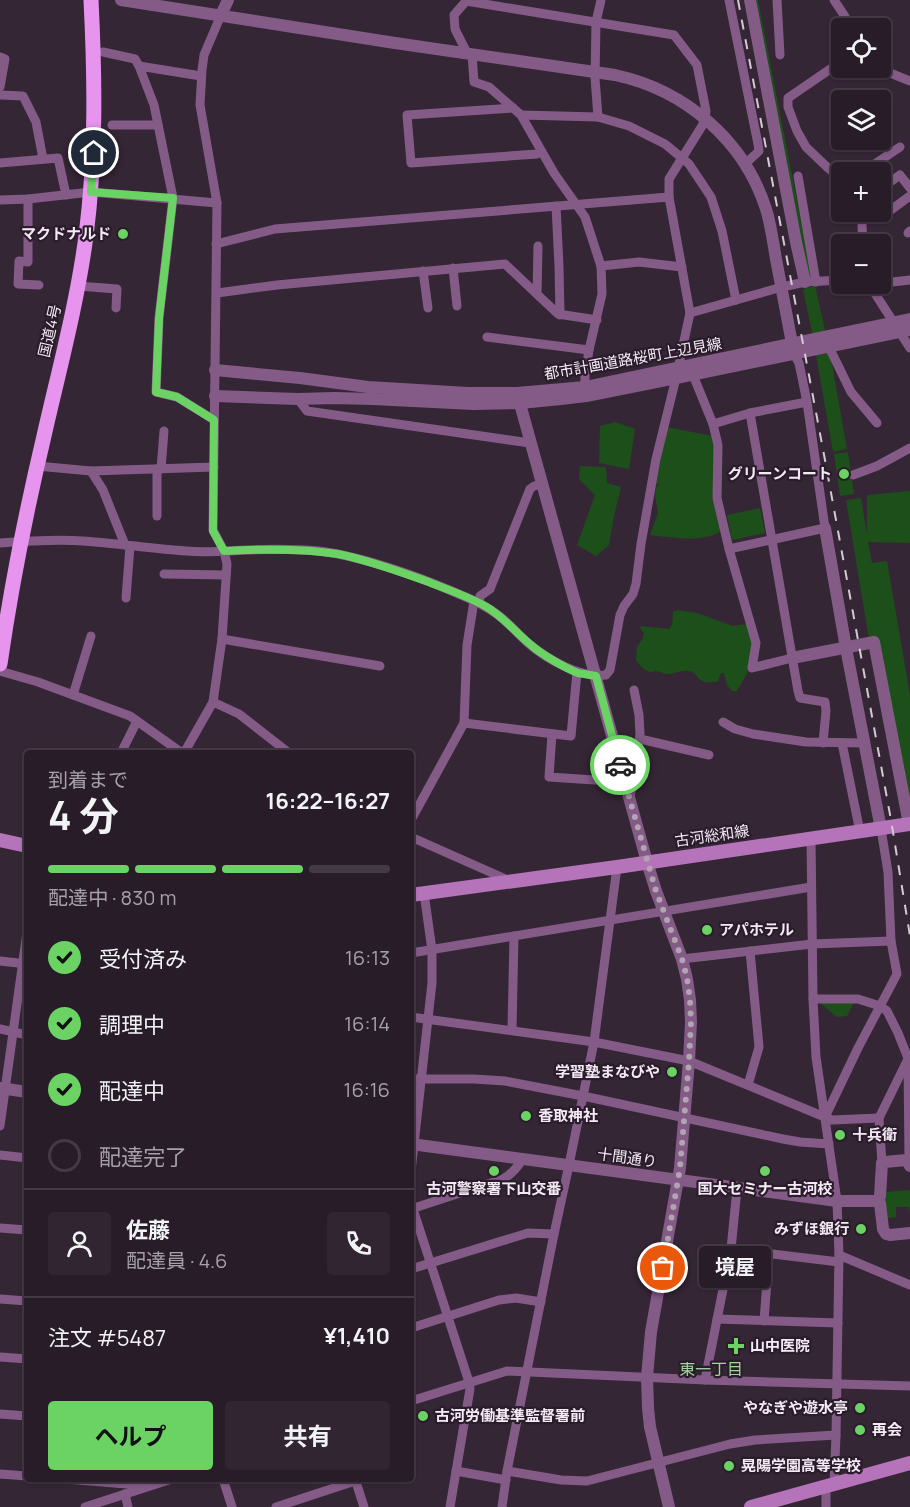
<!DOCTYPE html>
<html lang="ja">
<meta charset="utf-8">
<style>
:root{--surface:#281c28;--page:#302530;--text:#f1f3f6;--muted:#a5a1a8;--line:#443a45;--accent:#6ad364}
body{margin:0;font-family:Manrope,"Noto Sans JP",sans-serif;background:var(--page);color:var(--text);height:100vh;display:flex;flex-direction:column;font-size:22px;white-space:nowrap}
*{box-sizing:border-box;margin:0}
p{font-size:20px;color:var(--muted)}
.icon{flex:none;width:33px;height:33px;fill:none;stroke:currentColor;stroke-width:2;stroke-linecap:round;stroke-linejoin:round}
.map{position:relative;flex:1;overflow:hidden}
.sheet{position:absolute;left:24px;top:750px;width:390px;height:732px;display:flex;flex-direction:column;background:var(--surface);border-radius:6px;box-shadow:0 2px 4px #0004,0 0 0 2px var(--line)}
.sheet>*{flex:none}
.tools{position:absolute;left:831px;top:18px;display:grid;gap:12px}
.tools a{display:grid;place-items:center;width:60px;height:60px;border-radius:6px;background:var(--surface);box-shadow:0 2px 4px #0004,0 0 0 2px var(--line);font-size:30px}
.pin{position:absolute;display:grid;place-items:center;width:51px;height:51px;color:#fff;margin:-26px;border:3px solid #fff;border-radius:50%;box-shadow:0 2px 6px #0007}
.courier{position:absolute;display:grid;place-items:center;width:60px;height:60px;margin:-30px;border:4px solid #6ad364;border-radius:50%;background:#fff;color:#222;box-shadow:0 2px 8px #0007}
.bubble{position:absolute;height:42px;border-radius:6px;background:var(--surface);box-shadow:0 2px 4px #0004,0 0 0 2px var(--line);font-size:20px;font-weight:700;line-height:42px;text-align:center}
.headline em{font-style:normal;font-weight:700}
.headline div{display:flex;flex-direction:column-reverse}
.headline{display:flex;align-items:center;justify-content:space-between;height:102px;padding:0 24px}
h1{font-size:39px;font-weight:700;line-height:45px}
.bar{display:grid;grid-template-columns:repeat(4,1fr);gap:9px 6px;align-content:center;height:72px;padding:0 24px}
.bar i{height:8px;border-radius:4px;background:var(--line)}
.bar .current{background:var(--accent)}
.bar p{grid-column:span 4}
.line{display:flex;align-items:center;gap:15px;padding:0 24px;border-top:2px solid var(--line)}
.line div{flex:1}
.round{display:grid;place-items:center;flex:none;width:63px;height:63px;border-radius:6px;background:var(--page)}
ol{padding:0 24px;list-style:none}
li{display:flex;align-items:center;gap:18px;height:66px}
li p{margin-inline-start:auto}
li .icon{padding:6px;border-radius:50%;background:var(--accent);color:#111;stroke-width:4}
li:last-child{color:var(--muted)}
li i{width:33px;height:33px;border:3px solid var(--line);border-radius:50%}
.primary-button{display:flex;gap:12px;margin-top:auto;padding:12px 24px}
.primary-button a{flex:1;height:69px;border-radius:6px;background:var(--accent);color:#111;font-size:24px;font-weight:700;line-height:69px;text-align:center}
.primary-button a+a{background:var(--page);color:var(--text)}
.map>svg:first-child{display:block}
.green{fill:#1d4f1a}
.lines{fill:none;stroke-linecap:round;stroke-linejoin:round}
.minor{stroke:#845b87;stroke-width:9}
.tertiary{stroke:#845b87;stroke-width:12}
.secondary{stroke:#b573ba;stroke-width:14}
.trunk{stroke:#e794ee;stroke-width:15}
.rail{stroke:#d4c9d5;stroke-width:2;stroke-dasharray:10 10;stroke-linecap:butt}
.done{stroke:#b1a5b2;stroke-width:6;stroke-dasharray:0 10.8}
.route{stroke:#6ad364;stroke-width:8}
.poi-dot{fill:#6ad364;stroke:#2b1c2c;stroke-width:2}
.labels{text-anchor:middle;stroke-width:4.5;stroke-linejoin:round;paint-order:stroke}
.poi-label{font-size:15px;font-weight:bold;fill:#f4eaf5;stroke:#2b1c2c;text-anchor:start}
.street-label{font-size:15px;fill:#f4eaf5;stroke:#2b1c2c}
.neighbourhood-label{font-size:16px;fill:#9fd69a;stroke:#2b1c2c}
</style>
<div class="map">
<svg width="910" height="1507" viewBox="0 0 910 1507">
<rect width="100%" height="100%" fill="#352636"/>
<g class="green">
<path d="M749 0H758L812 278 800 280Z"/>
<path d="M815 286 826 334 813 337 803 289Z"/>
<path d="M830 353 847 449 833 452 816 355Z"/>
<path d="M615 422 635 429 629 469 599 463 600 426Z"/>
<path d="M666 427 713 436 716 447 715 495H712V498L722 530C702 544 678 537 656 536L650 535 658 513 655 495 656 487 660 485 656 484Z"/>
<path d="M848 452 854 494 840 496 834 454Z"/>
<path d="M580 466 606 467 607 483 621 487 614 516 609 545 596 556 577 545 595 495 579 479Z"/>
<path d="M910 491V543L868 542 872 563 887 561 910 695V808L879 638 869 639 846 500 861 498 867 534V495Z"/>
<path d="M760 508 765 533 732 540 727 515Z"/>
<path d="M677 610 697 613 733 626 747 624 753 640 750 668 737 691H732C727 687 725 679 724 673H721L718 681C696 687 700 672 688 671 681 670 675 674 669 674 665 675 660 671 655 671 654 671 652 672 651 672 643 671 640 665 636 660L637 647 643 638 644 633 641 630 640 626 669 629 672 625 673 612Z"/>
<path d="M854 1002 847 1016 837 1017 820 1003Z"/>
<path d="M910 1190V1215L909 1207H896V1217L887 1218 885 1192Z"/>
</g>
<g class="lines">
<g class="minor">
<path d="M729 0 758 144 759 151 745 164"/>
<path d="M777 0 780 55"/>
<path d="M834 0 844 15 851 28"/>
<path d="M466 1 674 35 697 65 706 111 705 119 702 126 669 179V197"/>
<path d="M103 52 135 59 139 66"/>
<path d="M467 53 455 29 454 15 467 0"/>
<path d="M472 54 474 82 489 87 521 115 554 173 585 217 601 266 602 294 589 350 585 375V391"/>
<path d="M0 57 5 59 0 87"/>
<path d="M842 61 788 98V107L797 131 806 147 828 168 842 179"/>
<path d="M878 68 910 81"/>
<path d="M201 76 139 66 154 105 173 198 159 318 156 392 177 397 214 420"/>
<path d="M0 95 23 96 36 122 43 159"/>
<path d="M513 108 407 115 411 163 537 154"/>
<path d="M521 115 598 117 629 126 665 144 682 158 689 164 711 197 722 231 736 300"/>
<path d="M598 117 595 78 596 22 601 0"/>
<path d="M112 125H158"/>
<path d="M0 163 58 158 66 195"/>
<path d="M863 172 900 147"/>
<path d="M798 176 816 282"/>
<path d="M880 189 900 175 910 188"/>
<path d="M28 199V262L19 261 18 284 39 285"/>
<path d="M0 200 28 199 91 192 217 203"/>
<path d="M556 206 559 266 560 315"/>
<path d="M863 212 862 226 863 244"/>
<path d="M880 218 910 196"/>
<path d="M908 233 910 231"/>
<path d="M601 266 639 262 682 267"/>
<path d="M453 268 457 306"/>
<path d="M423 271 428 308"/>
<path d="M880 282H892L910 280"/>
<path d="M869 284 910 348"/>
<path d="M78 286 117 289 116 308"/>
<path d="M217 293 277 285 505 264 558 314 597 320"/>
<path d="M537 294 538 246"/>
<path d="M690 313 782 287 805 282 842 280"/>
<path d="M487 337 589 350"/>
<path d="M829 347 851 392 877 423"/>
<path d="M693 375 713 424 718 445 717 498 729 549 756 643 752 668 792 658"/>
<path d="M298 399 307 411 530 443"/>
<path d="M750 413 798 691 800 698 825 702 826 711 823 743"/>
<path d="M713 424 750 413 807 402"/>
<path d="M37 466 91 471 214 467"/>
<path d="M161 469 164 431"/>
<path d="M91 471 103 490 125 545"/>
<path d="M853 475 877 466 910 448"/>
<path d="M157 516V469"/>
<path d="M0 543C27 541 55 539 82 541 117 543 152 549 186 551 206 553 226 551 246 550 270 549 295 549 319 551 360 556 415 575 454 592 469 598 485 605 498 615 509 623 518 634 528 643 548 660 580 678 606 675L610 670 620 615 624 606 633 594 636 584 641 544 656 459 676 378 690 313 669 197 275 229 216 244"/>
<path d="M729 549 825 528 807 402 799 363 794 354"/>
<path d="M164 574 226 575"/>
<path d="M126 598 130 546"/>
<path d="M479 603 480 596 490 589 530 489 534 486 542 484"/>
<path d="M222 639 380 666"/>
<path d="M0 671 38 682 130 716 182 753"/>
<path d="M73 695 91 636"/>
<path d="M213 702 239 714 289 753"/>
<path d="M723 722 735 729 753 734 806 742 864 743"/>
<path d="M464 723 571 736 577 672"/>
<path d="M552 734 549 777 625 782"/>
<path d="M640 739 709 755"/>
<path d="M842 743 860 832"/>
<path d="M121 753 137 721"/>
<path d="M184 753 213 702 222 639 227 564 224 551 213 530 217 203 200 105 202 70 204 55 221 15"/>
<path d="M630 798 640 734 639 715 634 690"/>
<path d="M411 820 464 723 467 645 474 601"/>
<path d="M411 837 508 880"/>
<path d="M811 839 813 999 816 1057 837 1201 839 1255 836 1435 834 1485"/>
<path d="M411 953 811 887"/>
<path d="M682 959 812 944 891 941"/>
<path d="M0 961 27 964"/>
<path d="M813 999H858L880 1006 887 1011 898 1033 908 1058 909 1163"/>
<path d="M411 1017 594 1042 689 1061 832 1120 879 1118"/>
<path d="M0 1029 27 1035"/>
<path d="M512 1030 514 936"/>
<path d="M411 1079H474L505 1081 583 1096 783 1139 800 1142 829 1144"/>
<path d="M748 1085 759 1047 750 951"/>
<path d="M825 1117 858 1048 897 974 891 941 888 872 881 829"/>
<path d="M0 1126 27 932"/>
<path d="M0 1155 27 1158"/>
<path d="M882 1163 879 1118 907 1061"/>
<path d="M411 1171 432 983V950L424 893"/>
<path d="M411 1203 469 1382 470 1389 450 1507"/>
<path d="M411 1209 503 1179C512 1174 517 1168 522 1160"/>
<path d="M0 1228 27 1230"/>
<path d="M731 1249 839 1262"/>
<path d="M839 1255 910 1285"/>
<path d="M411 1269 528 1233 554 1234"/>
<path d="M0 1299 27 1301"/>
<path d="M717 1319 838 1323"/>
<path d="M764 1321 769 1254"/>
<path d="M411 1328 499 1300 516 1298 541 1302"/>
<path d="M0 1357 27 1359"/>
<path d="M705 1380 731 1249 737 1189"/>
<path d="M411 1401 507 1371 705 1380 910 1386"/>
<path d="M0 1414 27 1416"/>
<path d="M456 1471 506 1480"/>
<path d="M507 1471 561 1480 587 1481 730 1444 755 1440 836 1435"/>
<path d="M0 1474 27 1476"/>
<path d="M65 1479 127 1484 145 1487"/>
<path d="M223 1479 232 1507"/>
<path d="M355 1479 364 1507"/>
<path d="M125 1494 128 1507"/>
<path d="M85 1507 172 1479"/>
<path d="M276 1507 355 1481"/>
<path d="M502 1507 507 1471 554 1234 569 1165 594 1042 617 867"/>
<path d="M826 1507V1487"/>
</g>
<g class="tertiary">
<path d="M121 0 395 43 615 75C685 90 744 140 766 209 771 225 773 242 776 259 782 290 788 322 794 354"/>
<path d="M750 0 796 242 805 282"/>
<path d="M221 15 228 0"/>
<path d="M215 370 300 378 368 387 468 393H517L585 387 910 319"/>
<path d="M517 393 647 862 656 891 682 959 687 979 690 1000 691 1022 689 1061 680 1168 651 1332 647 1377 648 1408 650 1427 669 1507"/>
<path d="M215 396 298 399 334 398 373 399 473 404 520 403 561 399 586 396 676 378 910 330"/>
<path d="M825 528 846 648 881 829"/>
<path d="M792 658 874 642 909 824"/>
<path d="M0 1088 27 1092"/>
<path d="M411 1144 837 1201H875"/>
<path d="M875 1201 879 1199 880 1196 882 1163 885 1162 906 1160 909 1163 910 1166"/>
<path d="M875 1201 880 1203 883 1229 886 1234 890 1235 910 1233"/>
</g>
<g class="secondary">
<path d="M0 840 27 846"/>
<path d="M411 895 617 867 910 824"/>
<path d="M751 1507 910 1463"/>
</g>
<path class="trunk" d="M0 664C11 587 26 512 44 436 59 370 77 304 86 236 96 157 95 79 91 0"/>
<path class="rail" d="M738 0 825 460 891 820 910 936"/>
</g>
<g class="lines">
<path class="done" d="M620 765 656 891 682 959 687 978 690 1000 691 1022 689 1061 680 1168 663 1268"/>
<path class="route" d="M94 153 91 192 173 198 159 318 156 392 177 397 214 420 213 531 224 551C262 549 301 548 338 554 368 560 398 571 426 581 446 589 467 596 485 606 503 616 515 632 531 645 541 654 565 668 578 673 584 674 590 675 596 676L620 765"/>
</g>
<g class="poi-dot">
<circle cx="123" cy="234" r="6"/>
<circle cx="844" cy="474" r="6"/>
<circle cx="707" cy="930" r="6"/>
<circle cx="672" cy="1072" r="6"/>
<circle cx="526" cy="1116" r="6"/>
<circle cx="840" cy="1135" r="6"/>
<circle cx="494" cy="1171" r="6"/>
<circle cx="765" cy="1171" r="6"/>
<circle cx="861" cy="1229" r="6"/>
<path d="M733 1337h6v6h6v6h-6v6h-6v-6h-6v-6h6z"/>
<circle cx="860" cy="1408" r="6"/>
<circle cx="423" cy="1416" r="6"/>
<circle cx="860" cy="1430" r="6"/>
<circle cx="729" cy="1466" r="6"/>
</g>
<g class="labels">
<g class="poi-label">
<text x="111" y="239" text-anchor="end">マクドナルド</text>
<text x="832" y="479" text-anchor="end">グリーンコート</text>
<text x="719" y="935">アパホテル</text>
<text x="660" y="1077" text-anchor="end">学習塾まなびや</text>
<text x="538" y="1121">香取神社</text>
<text x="852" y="1140">十兵衛</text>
<text x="494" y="1194" text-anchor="middle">古河警察署下山交番</text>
<text x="765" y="1194" text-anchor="middle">国大セミナー古河校</text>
<text x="849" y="1234" text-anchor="end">みずほ銀行</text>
<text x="750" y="1351">山中医院</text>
<text x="848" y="1413" text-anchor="end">やなぎや遊水亭</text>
<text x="435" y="1421">古河労働基準監督署前</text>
<text x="872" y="1435">再会</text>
<text x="741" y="1471">晃陽学園高等学校</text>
</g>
<g class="street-label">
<text transform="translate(50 331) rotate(-77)" y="5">国道4号</text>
<text transform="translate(633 359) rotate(-10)" y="5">都市計画道路桜町上辺見線</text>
<text transform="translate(712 836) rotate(-8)" y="5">古河総和線</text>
<text transform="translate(627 1158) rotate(8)" y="5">十間通り</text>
</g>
<g class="neighbourhood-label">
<text x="711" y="1375">東一丁目</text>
</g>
</g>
</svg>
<div class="tools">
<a><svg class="icon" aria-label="locate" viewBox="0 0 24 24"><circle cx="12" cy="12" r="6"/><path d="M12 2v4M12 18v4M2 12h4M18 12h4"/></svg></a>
<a><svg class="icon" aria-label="layers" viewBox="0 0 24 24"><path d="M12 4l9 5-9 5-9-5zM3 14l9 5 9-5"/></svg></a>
<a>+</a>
<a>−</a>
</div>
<div class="pin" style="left:663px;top:1268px;background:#ea580c"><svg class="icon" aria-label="bag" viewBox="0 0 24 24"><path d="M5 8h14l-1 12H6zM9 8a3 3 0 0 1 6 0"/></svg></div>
<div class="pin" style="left:94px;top:153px;background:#1f2937"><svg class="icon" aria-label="home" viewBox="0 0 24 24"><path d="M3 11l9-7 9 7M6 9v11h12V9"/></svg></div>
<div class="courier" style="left:620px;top:765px"><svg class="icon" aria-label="car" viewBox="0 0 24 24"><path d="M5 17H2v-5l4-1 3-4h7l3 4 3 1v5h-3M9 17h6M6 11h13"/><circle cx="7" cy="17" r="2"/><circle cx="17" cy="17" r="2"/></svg></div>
<div class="bubble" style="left:699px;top:1246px;width:72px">境屋</div>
<section class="sheet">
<div class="headline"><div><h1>4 分</h1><p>到着まで</p></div><em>16:22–16:27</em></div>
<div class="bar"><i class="current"></i><i class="current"></i><i class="current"></i><i></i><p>配達中 · 830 m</p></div>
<ol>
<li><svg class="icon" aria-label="check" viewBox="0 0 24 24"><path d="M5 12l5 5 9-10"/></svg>受付済み<p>16:13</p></li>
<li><svg class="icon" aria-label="check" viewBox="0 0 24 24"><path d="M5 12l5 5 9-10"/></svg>調理中<p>16:14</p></li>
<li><svg class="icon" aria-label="check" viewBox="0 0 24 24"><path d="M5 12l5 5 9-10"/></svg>配達中<p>16:16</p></li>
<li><i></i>配達完了</li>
</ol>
<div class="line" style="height:108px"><a class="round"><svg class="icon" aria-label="person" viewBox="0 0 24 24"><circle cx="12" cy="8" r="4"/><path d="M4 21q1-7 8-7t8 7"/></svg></a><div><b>佐藤</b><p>配達員 · 4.6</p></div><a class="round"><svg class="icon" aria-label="phone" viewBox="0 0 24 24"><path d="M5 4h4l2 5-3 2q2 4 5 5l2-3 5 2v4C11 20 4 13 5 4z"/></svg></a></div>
<div class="line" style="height:78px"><div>注文 #5487</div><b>¥1,410</b></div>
<div class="primary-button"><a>ヘルプ</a><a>共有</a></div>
</section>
</div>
